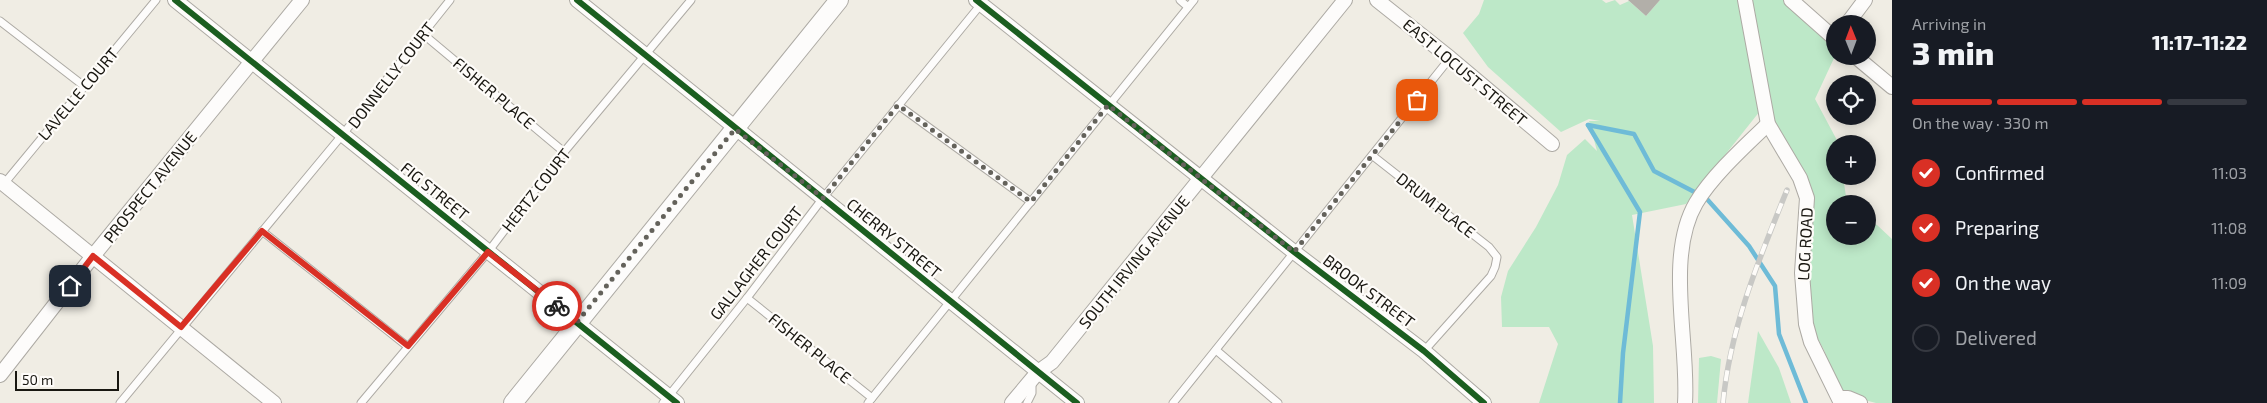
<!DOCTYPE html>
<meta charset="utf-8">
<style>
:root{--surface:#171b24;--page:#20242c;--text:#f1f3f6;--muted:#9ea1a6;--line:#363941;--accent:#d93025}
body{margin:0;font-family:"Exo 2",sans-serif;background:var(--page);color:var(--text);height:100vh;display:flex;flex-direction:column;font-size:19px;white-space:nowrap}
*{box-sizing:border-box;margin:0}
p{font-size:16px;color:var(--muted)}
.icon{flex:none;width:28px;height:28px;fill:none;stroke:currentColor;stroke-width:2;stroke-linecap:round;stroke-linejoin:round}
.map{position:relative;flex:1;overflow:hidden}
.drawer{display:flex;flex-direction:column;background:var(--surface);width:375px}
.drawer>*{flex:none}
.needle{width:32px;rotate:359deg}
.controls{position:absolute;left:1826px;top:15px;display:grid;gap:10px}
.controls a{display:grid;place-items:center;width:50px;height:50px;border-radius:50%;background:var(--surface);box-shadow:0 2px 12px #0003;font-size:25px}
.scale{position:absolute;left:15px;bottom:12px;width:104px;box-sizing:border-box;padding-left:5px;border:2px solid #191711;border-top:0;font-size:14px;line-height:18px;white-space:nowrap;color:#191711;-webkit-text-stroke:4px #fefcf9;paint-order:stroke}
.pin{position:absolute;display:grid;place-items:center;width:42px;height:42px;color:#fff;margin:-21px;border-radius:10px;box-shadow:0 2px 8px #0006}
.courier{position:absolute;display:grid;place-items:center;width:50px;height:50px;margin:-25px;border:4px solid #d93025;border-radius:50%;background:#fff;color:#222;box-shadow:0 1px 6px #0007}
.head em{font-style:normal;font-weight:800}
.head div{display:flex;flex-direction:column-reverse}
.head{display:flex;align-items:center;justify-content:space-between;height:85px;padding:0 20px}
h1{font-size:32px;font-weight:800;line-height:38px}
.bar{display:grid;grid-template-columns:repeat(4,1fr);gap:8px 5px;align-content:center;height:60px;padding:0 20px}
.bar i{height:6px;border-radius:4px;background:var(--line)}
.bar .on{background:var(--accent)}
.bar p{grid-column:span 4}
ol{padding:0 20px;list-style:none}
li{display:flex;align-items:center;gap:15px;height:55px}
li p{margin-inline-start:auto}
li .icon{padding:5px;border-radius:50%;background:var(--accent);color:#fff;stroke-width:4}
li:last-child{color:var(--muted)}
li i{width:28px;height:28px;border:2px solid var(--line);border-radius:50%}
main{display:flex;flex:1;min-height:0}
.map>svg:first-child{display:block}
.green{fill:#bde8c8}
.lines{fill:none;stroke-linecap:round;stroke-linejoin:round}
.stream{stroke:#6ebbd7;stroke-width:4.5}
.building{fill:#b2afa9}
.service-casing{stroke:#adaaa4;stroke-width:9}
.minor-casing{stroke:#adaaa4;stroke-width:16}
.tertiary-casing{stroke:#adaaa4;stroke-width:20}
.service{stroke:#fdfcfb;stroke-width:7}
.minor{stroke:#fdfcfb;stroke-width:14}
.tertiary{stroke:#fdfcfb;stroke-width:18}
.rail-casing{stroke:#c8c8c5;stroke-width:5.5}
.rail{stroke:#fefcf9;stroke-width:4;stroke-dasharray:11;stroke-linecap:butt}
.cycleway-casing{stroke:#fefcf9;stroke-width:9}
.cycleway{stroke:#1b5e20;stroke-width:6}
.done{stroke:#64625b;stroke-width:5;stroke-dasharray:0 9}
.route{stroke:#d93025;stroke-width:6}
.labels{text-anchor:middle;stroke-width:4.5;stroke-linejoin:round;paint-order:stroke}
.street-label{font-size:16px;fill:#191711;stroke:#fefcf9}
</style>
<main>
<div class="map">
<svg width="1892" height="403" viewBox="0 0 1892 403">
<rect width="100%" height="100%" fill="#f0ede4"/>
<g class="green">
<path d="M1484 0H1602L1606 3 1615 0 1620 5 1629 1 1646 16 1660 0H1743L1760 111 1686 204 1632 215 1653 346 1654 403H1539L1558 344 1549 327H1502L1501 297 1508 271 1536 227 1558 185 1567 155 1585 139 1597 151 1589 121H1600L1589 119 1561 132 1488 67 1463 33 1479 14Z"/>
<path d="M1749 0H1786L1816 26 1835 56 1815 99 1839 144H1835V176H1843L1847 204H1835V236H1868V222L1877 225 1892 239V403H1876L1842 394 1835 380 1824 350 1812 328 1805 289 1811 224 1767 100Z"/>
<path d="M1758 331 1779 368 1791 403H1748Z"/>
<path d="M1711 356 1721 359 1717 403H1698L1699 358Z"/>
</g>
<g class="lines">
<g class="stream">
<path d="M1588 125 1634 134 1654 171 1706 198 1749 246 1775 286 1779 334 1806 403"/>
<path d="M1588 125 1640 212 1623 353 1620 403"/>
</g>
</g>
<path class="building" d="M1628 0H1660L1646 16Z"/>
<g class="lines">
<g class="service-casing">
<g id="service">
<path d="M1180 0 1188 7"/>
<path d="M0 21 84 86"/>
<path d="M423 34 564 152"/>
<path d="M898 105 1031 202"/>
<path d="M1373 156 1489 247 1497 257 1495 267 1491 276 1424 351"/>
<path d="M3 185 156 0"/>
<path d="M262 231 407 346"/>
<path d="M747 298 872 398"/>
<path d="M1216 350 1278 403"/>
<path d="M120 403 343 134 450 0"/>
<path d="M361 403 488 252 564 152 691 0"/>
<path d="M663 403 747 298 823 198 982 3"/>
<path d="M868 403 1194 0"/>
<path d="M1027 403 1032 393V381"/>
<path d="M1173 403 1450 58"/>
</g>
</g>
<g class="minor-casing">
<g id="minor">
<path d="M175 0 677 403"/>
<path d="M577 0 1077 403"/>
<path d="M976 0 1294 252 1424 351 1484 403"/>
<path d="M1377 0 1450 58 1552 144"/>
<path d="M1745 0 1768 124 1800 178 1807 198 1802 273 1806 324 1811 342 1841 403"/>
<path d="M1791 0 1835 39"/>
<path d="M1847 24 1865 0"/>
<path d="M1855 56 1892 87"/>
<path d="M0 181 274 403"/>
<path d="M0 375 93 256 302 0"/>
<path d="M1840 398H1848L1860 403"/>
<path d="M1012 403 1038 372 1052 362 1345 0"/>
<path d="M1685 403C1689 343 1665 256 1696 203 1712 176 1745 146 1768 124"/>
</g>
</g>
<g class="tertiary-casing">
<path id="tertiary" d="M513 403 839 0"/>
</g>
<use href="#service" class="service"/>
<use href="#minor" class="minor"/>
<use href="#tertiary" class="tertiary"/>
<g class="rail-casing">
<path id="rail" d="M1723 403C1730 328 1759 259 1787 190"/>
</g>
<use href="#rail" class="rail"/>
<g class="cycleway-casing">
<g id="cycleway">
<path d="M175 0 677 403"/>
<path d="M577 0 1077 403"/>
<path d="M976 0 1294 252 1424 351 1484 403"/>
</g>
</g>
<use href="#cycleway" class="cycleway"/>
</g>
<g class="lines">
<path class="done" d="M557 306 577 322 735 129 823 198 898 105 1031 202 1108 105 1294 252 1417 100"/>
<path class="route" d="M70 286 93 256 181 327 262 231 408 346 488 252 557 306"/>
</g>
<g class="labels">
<g class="street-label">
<text transform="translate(1465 72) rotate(40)" y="6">EAST LOCUST STREET</text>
<text transform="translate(391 75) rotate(-52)" y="6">DONNELLY COURT</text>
<text transform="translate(494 93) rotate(40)" y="6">FISHER PLACE</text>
<text transform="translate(78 94) rotate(-50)" y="6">LAVELLE COURT</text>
<text transform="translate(150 187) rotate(-51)" y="6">PROSPECT AVENUE</text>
<text transform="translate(536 190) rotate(-52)" y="6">HERTZ COURT</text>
<text transform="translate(435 191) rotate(39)" y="6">FIG STREET</text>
<text transform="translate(1436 205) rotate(38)" y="6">DRUM PLACE</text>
<text transform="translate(894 238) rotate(39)" y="6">CHERRY STREET</text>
<text transform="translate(1805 244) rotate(-87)" y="6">LOG ROAD</text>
<text transform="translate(1134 262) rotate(-51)" y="6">SOUTH IRVING AVENUE</text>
<text transform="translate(756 263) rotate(-52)" y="6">GALLAGHER COURT</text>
<text transform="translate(1369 291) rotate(37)" y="6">BROOK STREET</text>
<text transform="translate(810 348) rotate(39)" y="6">FISHER PLACE</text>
</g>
</g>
</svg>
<div class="controls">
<a><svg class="needle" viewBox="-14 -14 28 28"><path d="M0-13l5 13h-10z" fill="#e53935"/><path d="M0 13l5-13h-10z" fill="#9ea1a6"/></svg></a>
<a><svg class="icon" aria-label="locate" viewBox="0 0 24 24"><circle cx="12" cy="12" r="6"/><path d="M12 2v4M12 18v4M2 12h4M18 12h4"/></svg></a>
<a>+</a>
<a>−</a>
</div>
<div class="scale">50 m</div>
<div class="pin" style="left:1417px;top:100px;background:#ea580c"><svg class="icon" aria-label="bag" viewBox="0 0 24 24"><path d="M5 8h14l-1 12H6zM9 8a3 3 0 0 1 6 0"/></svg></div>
<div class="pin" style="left:70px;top:286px;background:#1f2937"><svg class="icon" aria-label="home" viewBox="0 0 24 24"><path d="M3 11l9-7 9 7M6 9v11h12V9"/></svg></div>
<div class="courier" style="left:557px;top:306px"><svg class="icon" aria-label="bike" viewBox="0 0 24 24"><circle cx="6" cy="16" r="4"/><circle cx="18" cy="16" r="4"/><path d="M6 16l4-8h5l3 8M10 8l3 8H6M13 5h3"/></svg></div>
</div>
<section class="drawer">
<div class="head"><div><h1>3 min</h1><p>Arriving in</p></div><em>11:17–11:22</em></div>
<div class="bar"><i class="on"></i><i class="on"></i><i class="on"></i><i></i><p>On the way · 330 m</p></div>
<ol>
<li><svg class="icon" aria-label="check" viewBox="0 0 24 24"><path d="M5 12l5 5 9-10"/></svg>Confirmed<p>11:03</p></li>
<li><svg class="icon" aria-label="check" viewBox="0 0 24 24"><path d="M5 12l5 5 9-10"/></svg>Preparing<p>11:08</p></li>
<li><svg class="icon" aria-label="check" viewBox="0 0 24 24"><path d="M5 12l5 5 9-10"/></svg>On the way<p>11:09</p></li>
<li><i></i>Delivered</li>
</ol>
</section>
</main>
